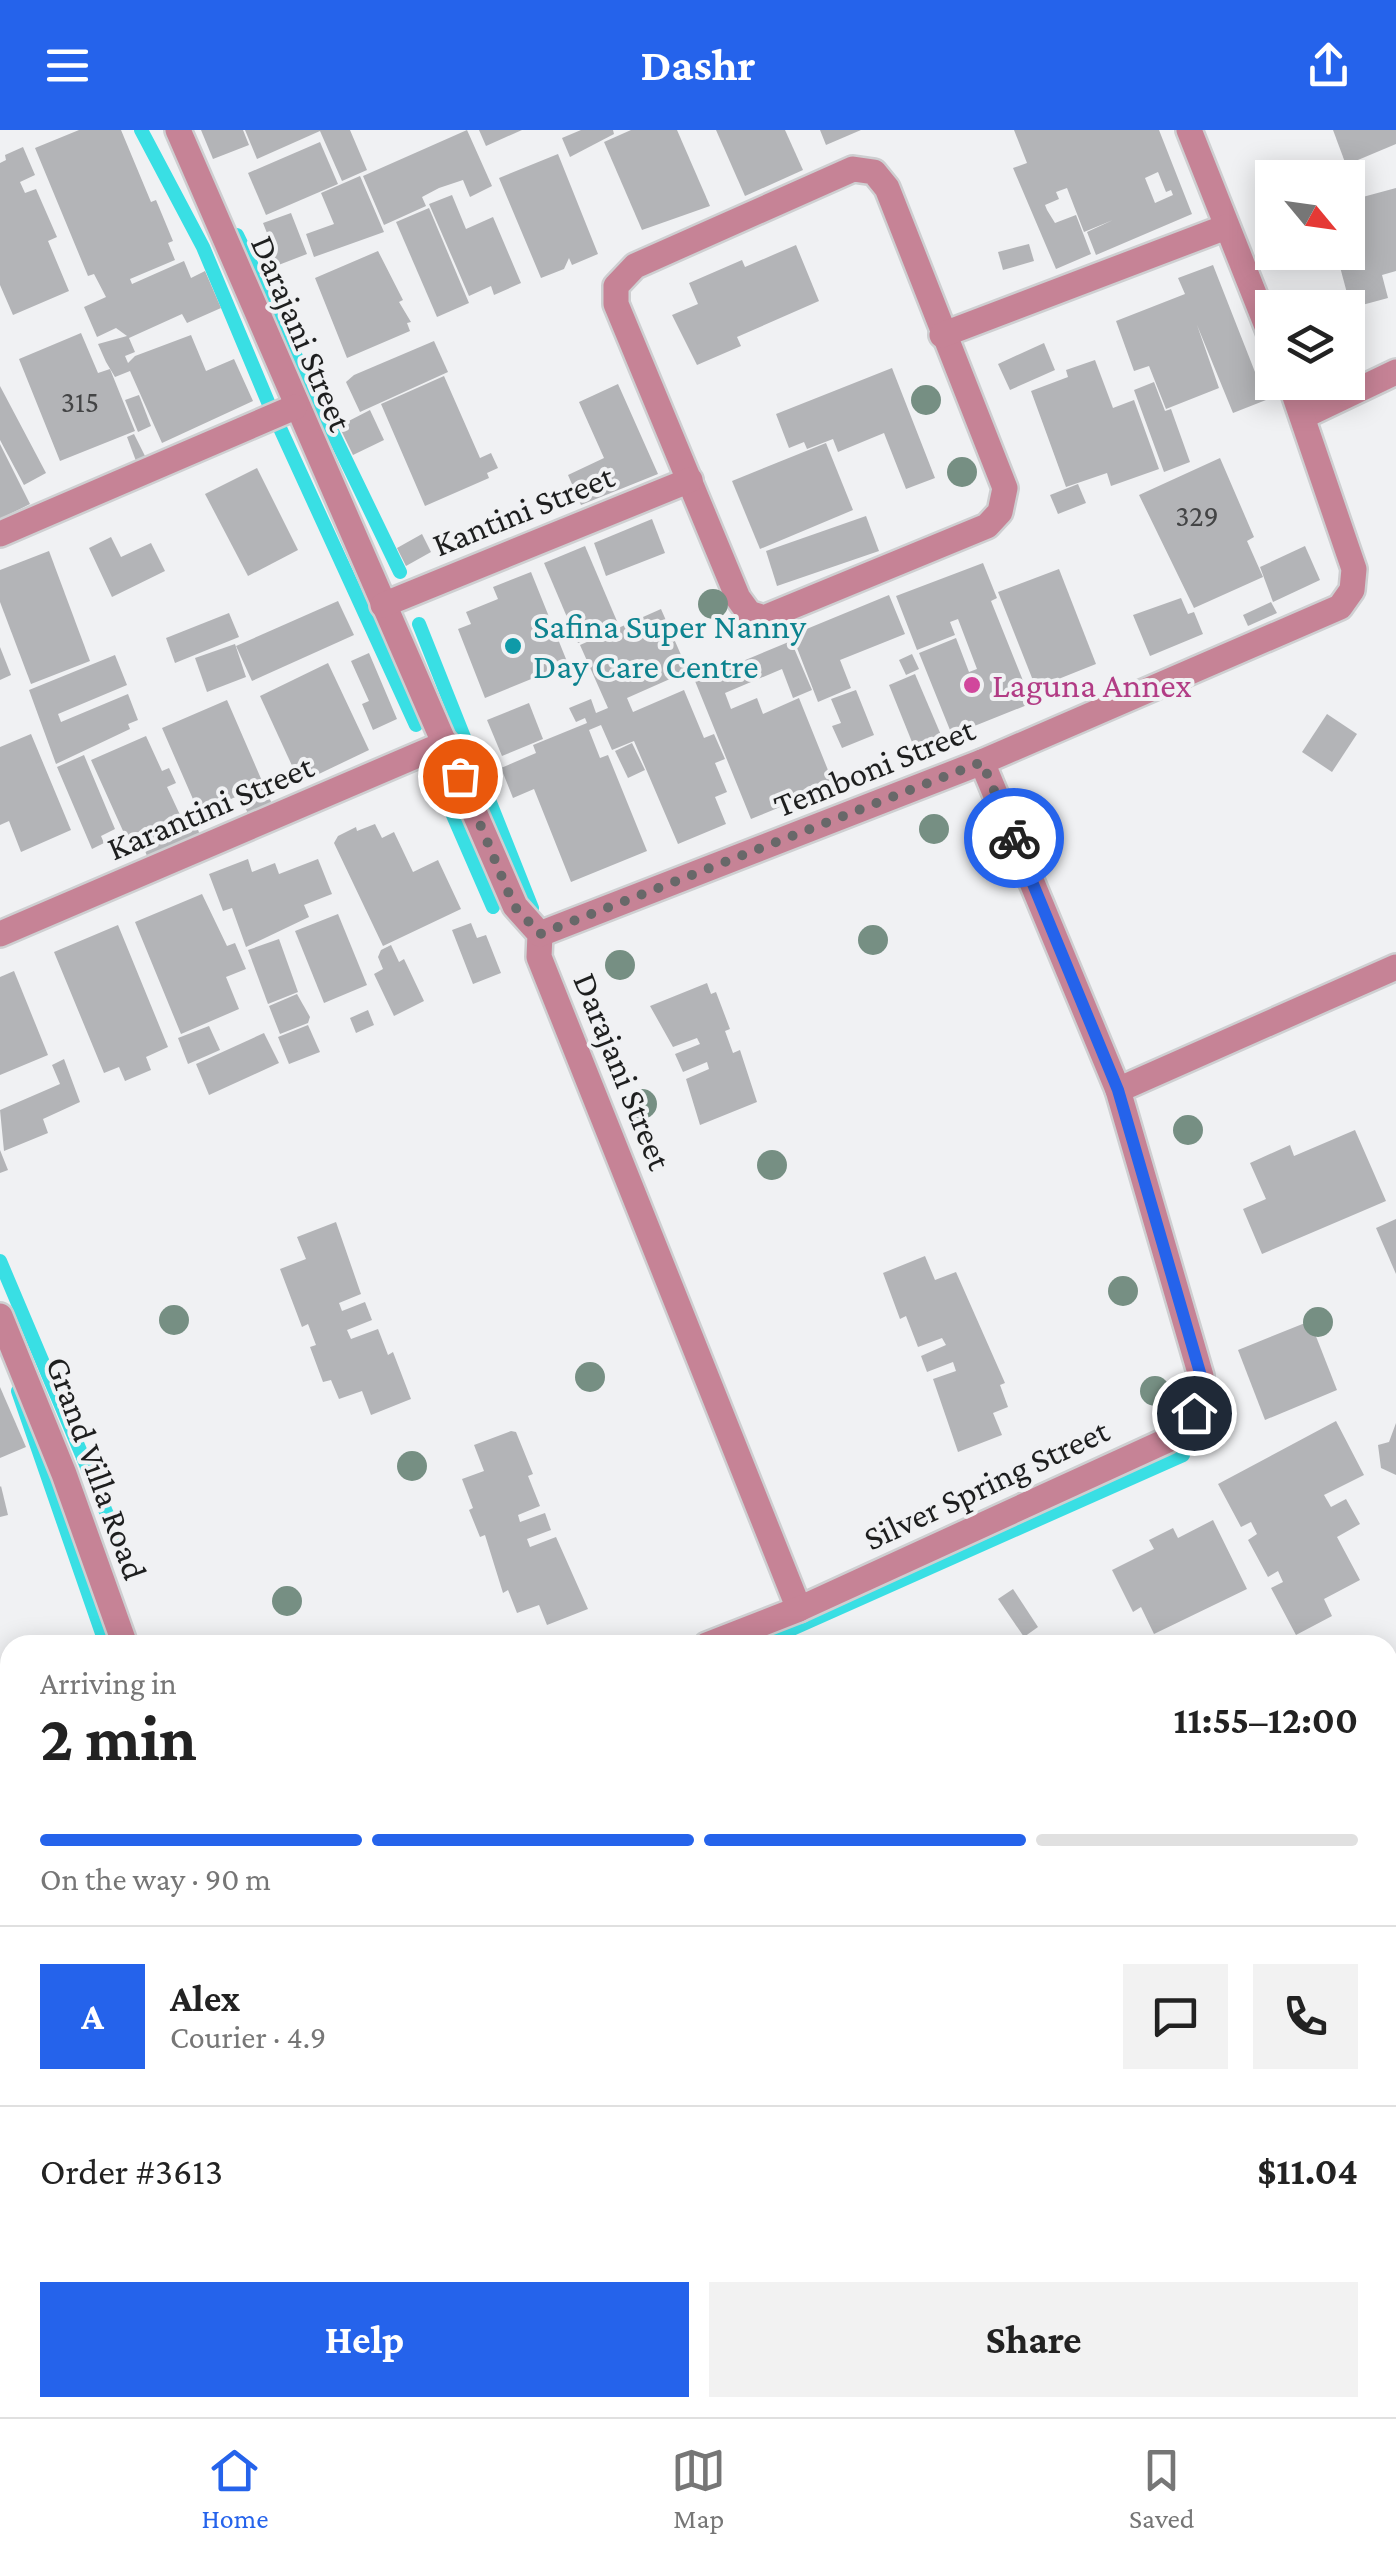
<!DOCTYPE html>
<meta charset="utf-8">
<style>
:root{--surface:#fff;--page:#f2f2f2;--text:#222;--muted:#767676;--line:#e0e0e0;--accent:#2563eb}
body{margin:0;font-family:"Crimson Pro",serif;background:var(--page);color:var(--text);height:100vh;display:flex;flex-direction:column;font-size:38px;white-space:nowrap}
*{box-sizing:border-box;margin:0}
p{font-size:32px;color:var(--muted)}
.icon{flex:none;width:55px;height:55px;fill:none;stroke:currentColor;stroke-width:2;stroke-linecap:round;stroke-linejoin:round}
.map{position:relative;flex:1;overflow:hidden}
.drawer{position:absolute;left:0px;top:1505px;width:1398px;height:782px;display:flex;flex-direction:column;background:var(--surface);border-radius:30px 30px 0 0;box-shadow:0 5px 25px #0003}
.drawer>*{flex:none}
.needle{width:65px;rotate:119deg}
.tools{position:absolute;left:1255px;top:30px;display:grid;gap:20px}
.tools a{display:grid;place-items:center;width:110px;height:110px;border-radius:0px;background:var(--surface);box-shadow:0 5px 25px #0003;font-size:50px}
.pin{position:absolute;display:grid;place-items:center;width:85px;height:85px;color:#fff;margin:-42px;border:5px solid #fff;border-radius:50%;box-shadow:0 2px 10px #0007}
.courier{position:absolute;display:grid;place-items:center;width:100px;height:100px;margin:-50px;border:8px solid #2563eb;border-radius:50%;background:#fff;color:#222;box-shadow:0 2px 12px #0007}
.head em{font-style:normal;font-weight:700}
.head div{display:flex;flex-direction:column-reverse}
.head{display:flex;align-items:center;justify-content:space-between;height:170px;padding:0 40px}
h1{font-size:65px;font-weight:700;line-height:75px}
.bar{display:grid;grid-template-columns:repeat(4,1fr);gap:15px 10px;align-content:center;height:120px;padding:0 40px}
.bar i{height:12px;border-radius:8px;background:var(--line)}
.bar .current{background:var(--accent)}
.bar p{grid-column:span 4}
.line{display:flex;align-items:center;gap:25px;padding:0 40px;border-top:2px solid var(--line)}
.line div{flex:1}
.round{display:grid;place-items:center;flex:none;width:105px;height:105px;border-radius:0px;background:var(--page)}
.button{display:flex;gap:20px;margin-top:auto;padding:20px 40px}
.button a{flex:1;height:115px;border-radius:0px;background:var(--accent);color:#fff;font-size:40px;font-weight:700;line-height:115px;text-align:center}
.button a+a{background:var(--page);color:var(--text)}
header{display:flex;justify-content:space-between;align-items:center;height:130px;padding:0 40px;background:var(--accent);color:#fff;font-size:45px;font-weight:700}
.dock{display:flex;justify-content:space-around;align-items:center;height:140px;border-top:2px solid var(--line);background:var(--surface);font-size:28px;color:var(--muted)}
.dock a{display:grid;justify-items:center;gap:5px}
.dock .current{color:var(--accent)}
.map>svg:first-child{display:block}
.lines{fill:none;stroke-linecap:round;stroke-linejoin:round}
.stream{stroke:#39dfe4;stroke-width:14}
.building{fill:#b3b4b7;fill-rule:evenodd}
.minor-casing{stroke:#cecfd1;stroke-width:30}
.minor{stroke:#c68396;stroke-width:25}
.tree{fill:#768f83}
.done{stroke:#686869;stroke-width:10;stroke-dasharray:0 18}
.route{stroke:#2563eb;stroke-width:12}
.culture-dot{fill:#0f9aa8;stroke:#f0f1f3;stroke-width:4}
.hotel-dot{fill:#d1479c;stroke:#f0f1f3;stroke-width:4}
.labels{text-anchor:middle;stroke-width:8;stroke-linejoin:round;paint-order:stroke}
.number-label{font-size:30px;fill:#434445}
.street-label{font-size:35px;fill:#1e1f1f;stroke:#f0f1f3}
.culture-label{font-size:35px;fill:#0d838f;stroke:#f0f1f3;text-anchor:start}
.hotel-label{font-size:35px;fill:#b23c85;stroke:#f0f1f3;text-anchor:start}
</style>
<header><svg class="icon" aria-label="menu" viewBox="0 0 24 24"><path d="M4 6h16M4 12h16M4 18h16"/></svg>Dashr<svg class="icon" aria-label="share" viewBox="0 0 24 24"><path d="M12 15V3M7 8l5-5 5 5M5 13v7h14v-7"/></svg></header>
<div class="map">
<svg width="1396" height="2287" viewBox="0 0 1396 2287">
<rect width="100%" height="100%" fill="#f0f1f3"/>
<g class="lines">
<g class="stream">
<path d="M141 0 203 117 268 272"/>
<path d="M237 105 400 442"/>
<path d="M279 296 416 595"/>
<path d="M419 494 532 778"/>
<path d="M435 644 493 777"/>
<path d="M0 1131 120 1415"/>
<path d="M18 1261 106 1515"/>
<path d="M756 1515 1183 1325"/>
</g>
</g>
<g class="building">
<path d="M79 0H121L151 72 156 70 173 111 168 113 175 130 130 149 132 154 184 131 191 148 205 141 221 178 187 193 182 184 129 208 135 222 125 226 128 233 135 226 191 205 206 241 234 229 253 271 162 313 130 241 115 247 106 232 98 214 127 206 116 198 97 207 84 177 106 167 94 144 88 146 35 18Z"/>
<path d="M201 0H243L249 15 213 29Z"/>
<path d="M245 0H350L367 40 342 51 320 1 257 29Z"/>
<path d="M467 0 492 56 470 67 463 50 439 58 422 67 426 76 384 95 363 46Z"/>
<path d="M479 0H522L486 16Z"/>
<path d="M581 0H613L614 4 570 27 562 8Z"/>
<path d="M631 0H677L710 76 642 100 604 12Z"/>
<path d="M716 0H785L803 40 745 66Z"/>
<path d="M820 0H861L826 15Z"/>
<path d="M1014 0H1159L1192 84 1096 125 1087 102 1113 90 1084 102 1067 58 1056 62 1059 69 1045 75 1047 80 1055 93 1076 85 1091 124 1056 139 1013 38 1027 33ZM1158 42 1166 62 1171 60 1173 65 1155 73 1145 48Z"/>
<path d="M1333 0H1396V14L1346 35Z"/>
<path d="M320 12 338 54 266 85 248 43Z"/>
<path d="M23 17 35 45 20 52 25 63 36 59 57 107 48 111 69 161 13 185 0 155V33L6 30 5 25Z"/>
<path d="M558 24 598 124 572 135 569 128 564 139 541 148 499 48Z"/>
<path d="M360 46 384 102 314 127 306 104 334 94 321 63Z"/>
<path d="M1357 58 1359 68 1396 58V141L1382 145 1388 168 1351 178 1336 122H1348V61Z"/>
<path d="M452 65 466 99 493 87 521 153 494 165 491 156 469 166 429 74Z"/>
<path d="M429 78 469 173 437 187 396 92Z"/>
<path d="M291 83 307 124 263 141 257 125 273 118 263 93Z"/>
<path d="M1029 114 1034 131 1003 140 998 122Z"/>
<path d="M796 115 819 171 737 207 741 216 697 235 672 185 698 174 689 153 742 130 745 137Z"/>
<path d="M378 121 403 170 399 172 411 192 407 193 410 201 347 228 315 148Z"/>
<path d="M1213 135 1266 270 1233 283 1197 195 1219 258 1166 279 1149 236 1134 241 1116 191 1185 164 1178 148Z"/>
<path d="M81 203 98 243 110 239 135 301 60 331 19 229Z"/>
<path d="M434 211 448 242 360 282 346 252 354 245Z"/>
<path d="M1044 213 1055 240 1010 260 998 234Z"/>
<path d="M1095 230 1113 278 1134 270 1159 339 1111 356 1107 343 1066 357 1031 261 1068 247 1066 240Z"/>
<path d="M892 238 935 348 906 359 884 303 838 322 833 309 807 319 804 312 789 318 776 284Z"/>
<path d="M444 246 480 328 491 323 498 338 487 343 489 348 425 376 381 274Z"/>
<path d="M1154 252 1165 281 1171 279 1190 332 1164 342 1134 260Z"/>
<path d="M618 254 658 344 581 375 568 345 604 328 579 272Z"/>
<path d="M0 256 46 343 24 355 0 310Z"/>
<path d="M139 265 151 296 138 302 125 270Z"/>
<path d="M370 280 384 310 353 325 339 296Z"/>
<path d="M134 304 146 328 136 331 127 307Z"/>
<path d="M826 313 853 380 760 419 732 351Z"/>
<path d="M0 314 30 374 0 389Z"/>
<path d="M1220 328 1254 407 1247 411 1263 447 1194 478 1139 365Z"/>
<path d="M257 338 298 420 248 446 205 364Z"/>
<path d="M1078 354 1086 373 1058 384 1050 365Z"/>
<path d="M866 386 879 421 777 456 766 421Z"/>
<path d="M652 389 665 423 606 446 594 413Z"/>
<path d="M422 404 431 422 406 436 397 418Z"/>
<path d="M111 407 121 427 151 413 165 441 112 467 89 418Z"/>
<path d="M585 416 619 496 578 513 544 433Z"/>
<path d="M1305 416 1320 450 1273 472 1260 437Z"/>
<path d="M49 421 90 531 31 554 0 472V440Z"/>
<path d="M983 433 997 468 991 471 1032 573 952 605 919 523 956 508 969 542 977 539 958 489 950 492 955 505 917 520 896 466Z"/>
<path d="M1059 439 1096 534 1036 558 998 462Z"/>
<path d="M531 442 568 534 485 568 458 499 471 494 466 482 498 469 493 457Z"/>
<path d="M889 465 905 504 840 530 851 558 818 572 792 505Z"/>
<path d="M1181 468 1188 484 1194 482 1203 504 1150 526 1133 485Z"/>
<path d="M338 471 354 505 252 551 236 516Z"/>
<path d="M1271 472 1277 483 1248 496 1243 485Z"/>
<path d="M661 479 688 541 627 568 633 582 684 560 704 608 714 604 725 629 715 633 727 662 715 667 726 694 678 714 634 611 612 620 601 595 589 600 600 628 608 625 647 721 571 752 534 659 513 668 501 638 536 623 533 615 587 593 585 588 576 592 569 578 591 569 596 583 608 578 580 515Z"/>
<path d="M229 483 239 507 175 533 166 508Z"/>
<path d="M791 511 812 560 793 568 782 539 725 563 731 579 757 568 763 584 799 568 834 655 751 689 695 551Z"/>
<path d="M235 514 246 547 207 562 195 528Z"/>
<path d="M0 517 11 545 0 550Z"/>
<path d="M369 523 397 589 373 600 362 574 369 571 351 531Z"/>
<path d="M912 524 919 539 906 545 899 530Z"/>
<path d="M115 525 127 555 58 584 61 592 128 564 138 590 128 594 130 599 56 634 29 560Z"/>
<path d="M328 533 369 620 300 653 260 566Z"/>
<path d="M915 544 941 605 914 617 889 555Z"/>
<path d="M856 560 874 605 842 618 832 596 841 593 831 569Z"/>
<path d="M227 570 275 681 251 691 240 665 199 683 162 598Z"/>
<path d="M529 573 543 609 502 626 487 590Z"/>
<path d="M1327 584 1357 604 1332 642 1302 622Z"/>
<path d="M31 604 71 700 21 722 9 691 0 695V617Z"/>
<path d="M146 606 162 641 169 638 176 653 167 657 181 687 128 712 91 630Z"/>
<path d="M632 613 645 640 628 648 615 621Z"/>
<path d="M84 625 115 699 101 706 104 713 92 719 57 637Z"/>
<path d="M182 693 185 702 197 697 203 713 150 733 140 709Z"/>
<path d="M375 694 382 708 394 702 413 742 438 730 461 779 383 816 334 713 338 706 356 697 357 701Z"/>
<path d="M248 729 252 742 275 733 279 744 318 729 332 764 304 775 309 787 246 817 232 778 223 781 209 744Z"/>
<path d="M202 764 227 816 235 813 246 839 226 847 239 879 181 904 135 792Z"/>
<path d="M338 784 367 855 324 873 295 801Z"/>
<path d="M471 793 477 808 486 805 501 843 473 854 452 800Z"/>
<path d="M118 795 168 917 146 927 151 940 125 951 119 937 104 943 54 822Z"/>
<path d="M279 809 298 862 268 874 248 820Z"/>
<path d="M391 815 399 832 404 829 424 871 394 886 374 844 383 839 378 827 381 820Z"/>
<path d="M14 841 48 925 0 945V847Z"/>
<path d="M707 853 711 864 716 862 730 899 725 901 733 923 740 920 757 972 700 995 686 949 709 939 707 932 683 942 675 924 700 914 697 908 673 917 650 876Z"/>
<path d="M297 864 310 887 308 893 280 904 269 876Z"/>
<path d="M368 880 374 895 356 903 350 888Z"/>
<path d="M308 895 320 922 289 934 278 907Z"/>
<path d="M209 896 220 920 188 934 178 908Z"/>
<path d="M264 903 279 933 209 965 196 934Z"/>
<path d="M64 929 80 972 43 989 48 1003 4 1021 0 980 60 954 52 935Z"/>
<path d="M1355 1000 1386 1071 1262 1124 1243 1079 1266 1069 1250 1033 1290 1015 1294 1026Z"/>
<path d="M0 1020 8 1040 0 1043Z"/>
<path d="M1396 1089V1144L1376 1098Z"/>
<path d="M336 1092 361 1164 339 1173 342 1181 365 1172 372 1190 347 1200 351 1209 378 1199 388 1225 393 1222 411 1269 371 1285 362 1261 339 1269 331 1250 323 1252 310 1217 316 1215 308 1194 302 1197 280 1139 306 1129 297 1107Z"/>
<path d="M925 1126 935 1150 956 1142 1005 1253 1000 1255 1008 1277 993 1283 1002 1305 958 1322 933 1249 956 1241 953 1232 927 1242 921 1226 946 1215 942 1208 918 1217 906 1186 900 1189 883 1143Z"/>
<path d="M1310 1191 1337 1260 1265 1290 1238 1220Z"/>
<path d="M0 1257 26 1317 0 1328Z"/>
<path d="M1336 1291 1364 1345 1324 1365 1331 1377 1346 1369 1360 1394 1337 1407 1360 1450 1324 1469 1332 1486 1296 1505 1271 1458 1283 1452 1278 1441 1268 1447 1248 1410 1257 1404 1251 1392 1241 1397 1218 1354Z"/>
<path d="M1396 1293V1345L1381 1338 1378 1315 1389 1312Z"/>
<path d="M511 1301 516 1302 533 1344 528 1346 540 1376 518 1385 520 1392 545 1383 551 1400 527 1409 530 1417 556 1407 588 1479 547 1495 539 1475 517 1483 508 1460 503 1463 485 1405 480 1407 469 1380 473 1378 462 1349 484 1341 474 1315Z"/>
<path d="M1 1356 8 1385 0 1387V1357Z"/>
<path d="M1213 1390 1247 1459 1154 1504 1141 1477 1133 1482 1112 1440 1154 1419 1149 1410 1173 1398 1178 1408Z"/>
<path d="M1013 1459 1038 1497 1024 1507 998 1469Z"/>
<path d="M1396 1578V1630L1388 1611V1582Z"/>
<path d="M10 1630V1657L5 1659 0 1634Z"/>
<path d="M1392 1686 1396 1695V1853L1391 1855 1388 1688Z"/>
<path d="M0 1702 10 1727V1772L0 1776Z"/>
<path d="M10 1802V1898L0 1874V1824L5 1822 0 1806Z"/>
<path d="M0 1928 4 1937 10 1935V1965L0 1969Z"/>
<path d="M1388 1939 1396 1959V2019L1388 2023Z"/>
<path d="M1396 2020V2092L1388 2096V2024Z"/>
<path d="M10 2037V2174L4 2176 0 2165V2042Z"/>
<path d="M1393 2097 1396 2160 1388 2163V2099Z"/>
<path d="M1396 2162V2185L1388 2165Z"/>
<path d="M0 2200 10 2224 0 2229Z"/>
<path d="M10 2229V2278H38L35 2287H0V2233Z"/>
<path d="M72 2278H145L148 2285 76 2287Z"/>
<path d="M375 2278H425L429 2287H379Z"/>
<path d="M529 2278H587L569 2287H534Z"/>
<path d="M751 2278H807L810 2287H754Z"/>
<path d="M812 2278H833V2281L813 2283Z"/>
<path d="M1224 2278H1262L1266 2287H1203Z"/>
</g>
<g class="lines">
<g class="minor-casing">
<g id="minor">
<path d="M178 0 515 776 540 804 539 827 799 1479"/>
<path d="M1189 0 1272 209"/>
<path d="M853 39 874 42 887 58 1005 358 1000 382 987 396 764 488 749 483 738 468 616 174V156L635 136Z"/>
<path d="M942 205 1226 97"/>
<path d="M1304 286 1396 242"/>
<path d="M0 404 295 277"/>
<path d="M383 475 690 350"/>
<path d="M982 632 1118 960"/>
<path d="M0 804 446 613"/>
<path d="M540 804 982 632 1340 477 1352 460 1354 439 1290 252"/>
<path d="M0 1186 64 1344 125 1515"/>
<path d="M707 1515 799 1479 1168 1310C1191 1292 1200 1275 1201 1246L1118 960 1396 837"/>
<path d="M0 1626 10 1621"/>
<path d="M1388 1905 1396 1901"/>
<path d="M0 1979 10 1975"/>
<path d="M462 2278 466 2287"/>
<path d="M932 2287 943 2278"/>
</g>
</g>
<use href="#minor" class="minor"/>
</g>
<g class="tree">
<circle cx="926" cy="270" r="15"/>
<circle cx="962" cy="342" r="15"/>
<circle cx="713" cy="474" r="15"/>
<circle cx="934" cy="699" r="15"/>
<circle cx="873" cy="810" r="15"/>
<circle cx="620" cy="835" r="15"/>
<circle cx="642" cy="974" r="15"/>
<circle cx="1188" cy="1000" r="15"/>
<circle cx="772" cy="1035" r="15"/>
<circle cx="1123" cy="1161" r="15"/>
<circle cx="174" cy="1190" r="15"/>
<circle cx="1318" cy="1192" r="15"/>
<circle cx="590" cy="1247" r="15"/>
<circle cx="1155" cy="1261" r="15"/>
<circle cx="412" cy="1336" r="15"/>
<circle cx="287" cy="1471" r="15"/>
</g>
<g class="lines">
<path class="done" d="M460 646 514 776 540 804 982 632 1014 708"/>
<path class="route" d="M1014 708 1118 960 1201 1246 1194 1283"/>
</g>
<circle class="culture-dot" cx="513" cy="516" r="10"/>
<circle class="hotel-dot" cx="972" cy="555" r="10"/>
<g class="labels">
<g class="number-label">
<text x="80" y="282">315</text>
<text x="1197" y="396">329</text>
</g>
<g class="street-label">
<text transform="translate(302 203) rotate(67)" y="12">Darajani Street</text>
<text transform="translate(523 380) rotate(-22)" y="12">Kantini Street</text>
<text transform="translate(874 637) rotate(-22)" y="12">Temboni Street</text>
<text transform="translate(210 677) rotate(-23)" y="12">Karantini Street</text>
<text transform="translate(623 941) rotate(68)" y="12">Darajani Street</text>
<text transform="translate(97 1338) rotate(70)" y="12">Grand Villa Road</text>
<text transform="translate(986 1354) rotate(-25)" y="12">Silver Spring Street</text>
</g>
<g class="culture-label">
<text x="533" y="508">Safina Super Nanny<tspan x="533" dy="40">Day Care Centre</tspan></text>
</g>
<g class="hotel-label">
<text x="992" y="567">Laguna Annex</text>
</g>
</g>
</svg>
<div class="tools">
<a><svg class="needle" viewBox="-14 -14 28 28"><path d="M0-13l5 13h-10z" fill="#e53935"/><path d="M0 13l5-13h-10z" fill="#767676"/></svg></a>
<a><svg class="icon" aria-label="layers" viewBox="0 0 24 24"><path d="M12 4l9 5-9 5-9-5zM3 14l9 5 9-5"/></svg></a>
</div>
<div class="pin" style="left:460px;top:646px;background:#ea580c"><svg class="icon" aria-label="bag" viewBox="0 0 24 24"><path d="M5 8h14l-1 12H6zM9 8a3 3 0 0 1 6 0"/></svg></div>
<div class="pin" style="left:1194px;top:1283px;background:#1f2937"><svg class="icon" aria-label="home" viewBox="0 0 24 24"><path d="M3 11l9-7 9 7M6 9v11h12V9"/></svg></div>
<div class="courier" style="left:1014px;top:708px"><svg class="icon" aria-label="bike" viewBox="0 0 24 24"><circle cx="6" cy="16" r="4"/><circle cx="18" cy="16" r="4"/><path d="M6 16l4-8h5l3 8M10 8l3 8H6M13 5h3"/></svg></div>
<section class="drawer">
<div class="head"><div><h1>2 min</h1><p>Arriving in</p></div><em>11:55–12:00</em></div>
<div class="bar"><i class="current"></i><i class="current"></i><i class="current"></i><i></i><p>On the way · 90 m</p></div>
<div class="line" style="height:180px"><b class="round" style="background:var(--accent);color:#fff">A</b><div><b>Alex</b><p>Courier · 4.9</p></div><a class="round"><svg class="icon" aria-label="chat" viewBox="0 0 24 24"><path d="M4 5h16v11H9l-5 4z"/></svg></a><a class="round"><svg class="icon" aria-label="phone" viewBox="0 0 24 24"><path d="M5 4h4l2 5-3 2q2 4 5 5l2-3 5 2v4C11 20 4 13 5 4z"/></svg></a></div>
<div class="line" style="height:130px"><div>Order #3613</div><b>$11.04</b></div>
<div class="button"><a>Help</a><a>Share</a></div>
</section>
</div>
<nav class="dock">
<a class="current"><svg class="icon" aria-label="home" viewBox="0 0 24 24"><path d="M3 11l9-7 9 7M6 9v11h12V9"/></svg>Home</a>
<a><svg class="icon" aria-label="map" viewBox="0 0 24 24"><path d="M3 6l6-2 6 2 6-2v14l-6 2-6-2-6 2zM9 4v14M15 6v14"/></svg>Map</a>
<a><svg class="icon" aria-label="saved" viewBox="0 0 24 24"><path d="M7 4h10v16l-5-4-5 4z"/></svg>Saved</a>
</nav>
